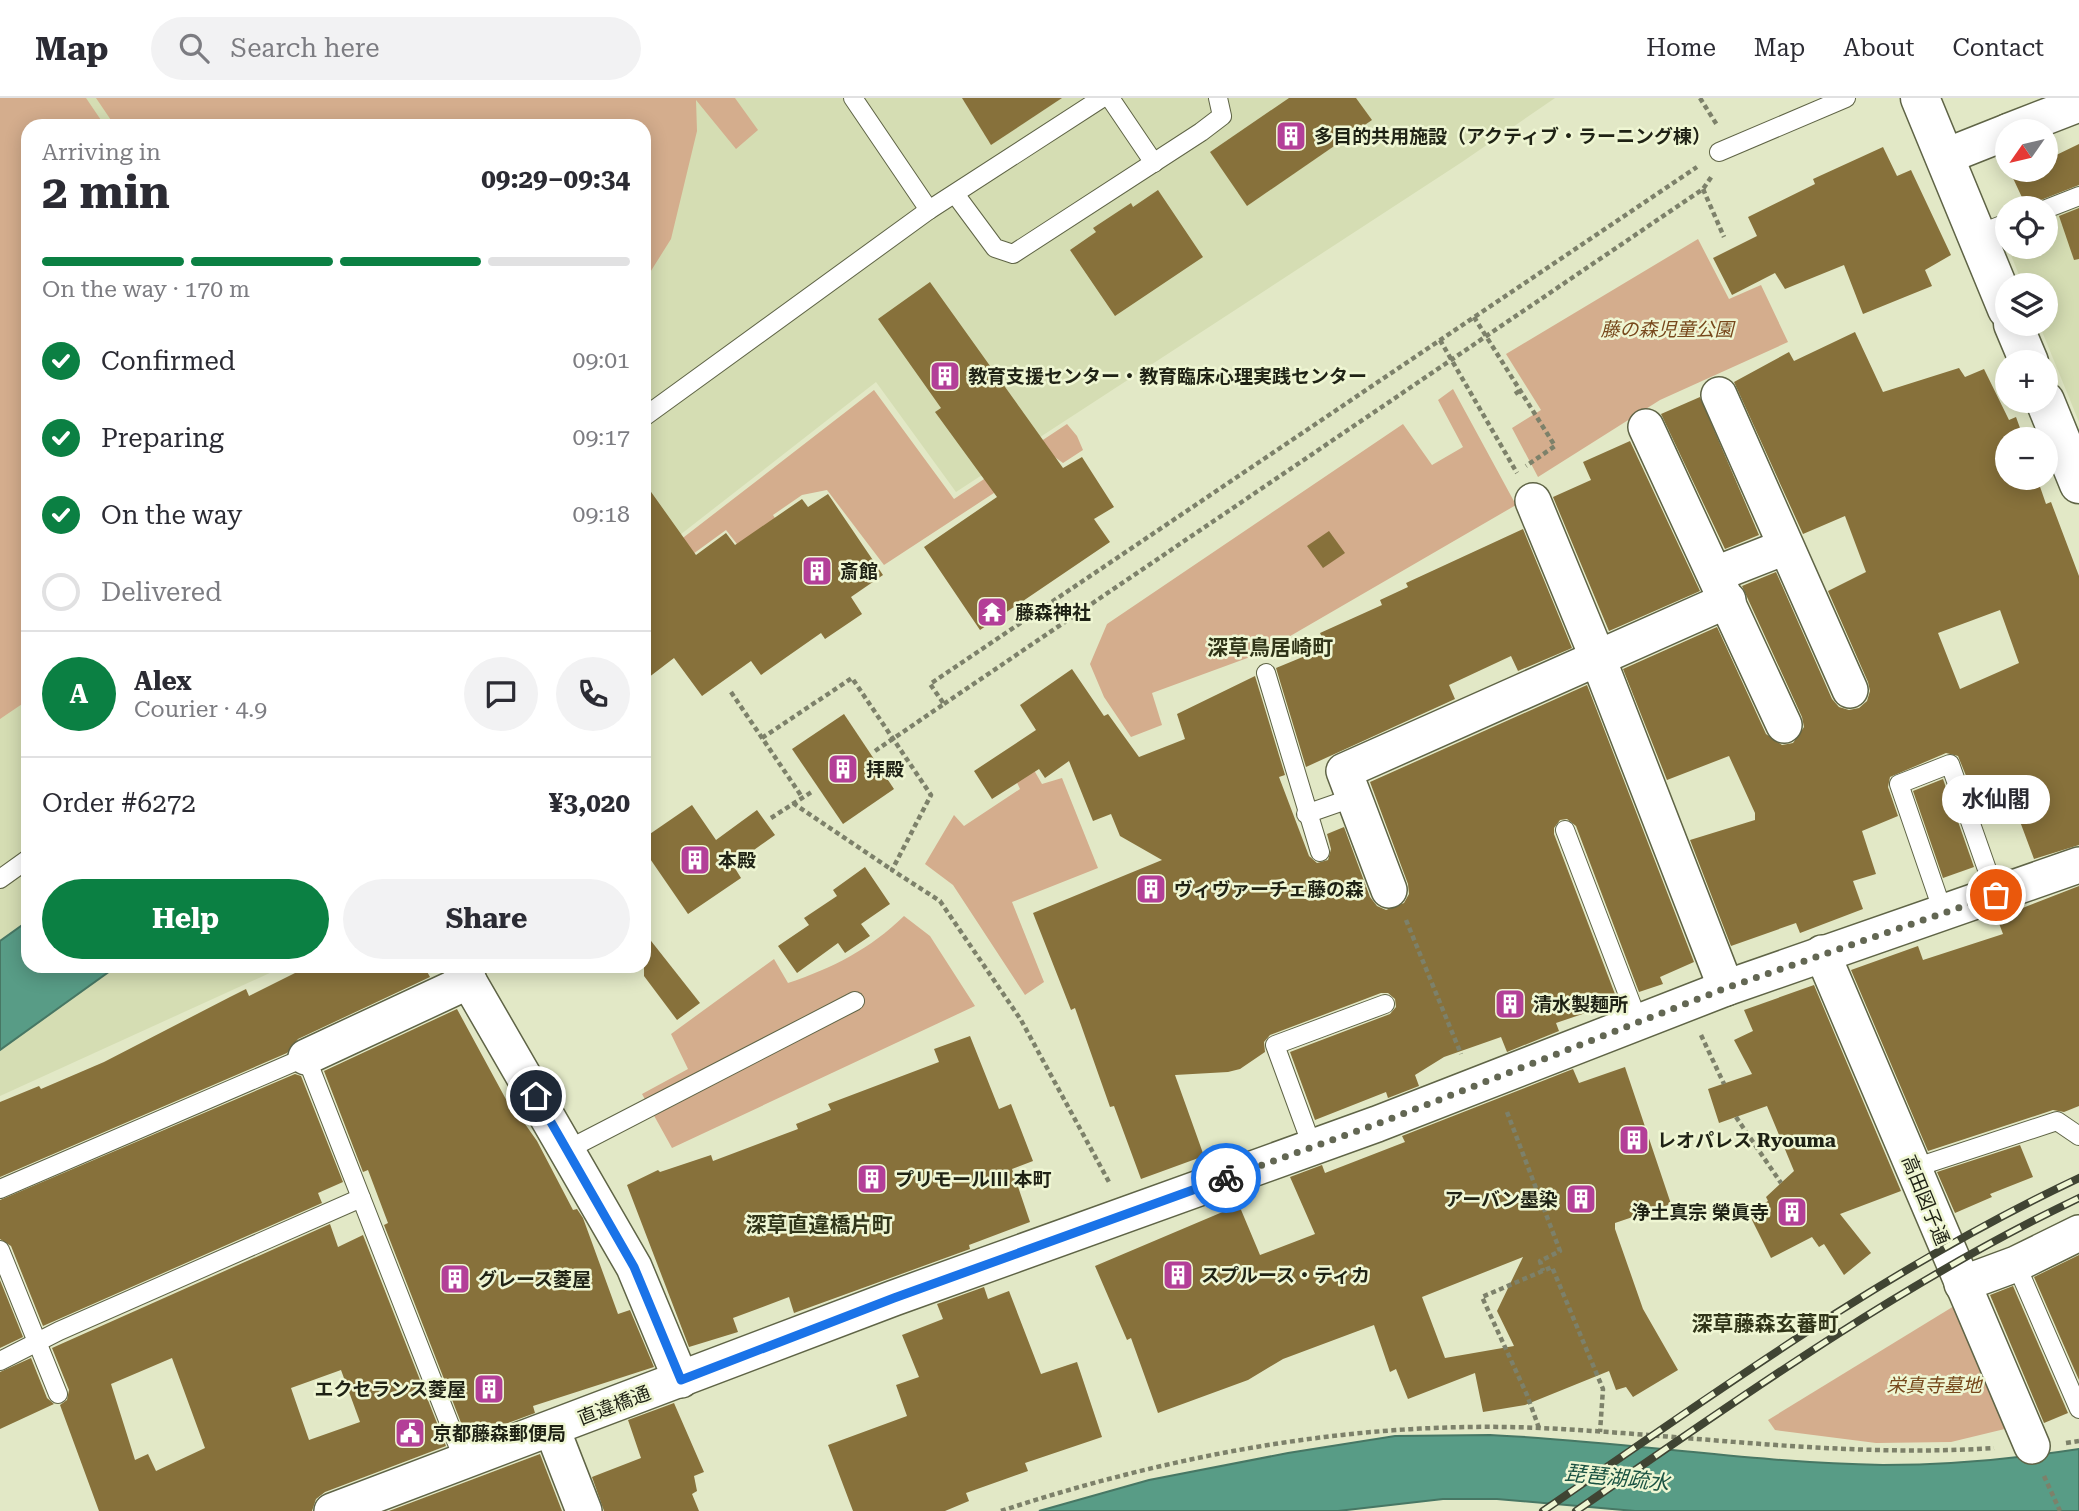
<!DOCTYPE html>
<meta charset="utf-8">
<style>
:root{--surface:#fff;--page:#f2f2f3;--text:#2b2b33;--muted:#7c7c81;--line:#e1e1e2;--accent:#0b8043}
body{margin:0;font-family:"Roboto Serif","Noto Sans JP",serif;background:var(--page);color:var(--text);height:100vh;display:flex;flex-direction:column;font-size:26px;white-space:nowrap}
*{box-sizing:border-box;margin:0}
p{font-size:23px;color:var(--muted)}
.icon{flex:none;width:38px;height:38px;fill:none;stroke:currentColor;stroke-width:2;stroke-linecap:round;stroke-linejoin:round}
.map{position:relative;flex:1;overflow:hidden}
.drawer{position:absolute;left:21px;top:21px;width:630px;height:854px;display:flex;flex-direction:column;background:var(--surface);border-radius:21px;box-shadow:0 4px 18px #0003}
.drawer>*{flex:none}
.needle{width:46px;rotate:236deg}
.controls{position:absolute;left:1995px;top:21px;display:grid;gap:14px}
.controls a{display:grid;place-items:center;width:63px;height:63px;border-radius:50%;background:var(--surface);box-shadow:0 4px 18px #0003;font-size:35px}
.pin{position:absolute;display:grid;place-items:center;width:60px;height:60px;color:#fff;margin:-30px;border:4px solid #fff;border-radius:50%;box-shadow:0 2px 7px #0007}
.courier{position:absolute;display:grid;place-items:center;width:70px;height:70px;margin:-35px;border:5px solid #1a73e8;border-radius:50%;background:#fff;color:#222;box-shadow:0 2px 9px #0007}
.bubble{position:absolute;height:49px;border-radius:24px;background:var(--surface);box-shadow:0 4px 18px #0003;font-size:23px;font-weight:700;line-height:49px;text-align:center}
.head em{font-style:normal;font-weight:700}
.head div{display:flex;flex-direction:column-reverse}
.head{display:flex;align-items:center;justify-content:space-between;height:119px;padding:0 21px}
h1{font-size:46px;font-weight:700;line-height:52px}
.bar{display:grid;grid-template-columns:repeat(4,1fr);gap:10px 7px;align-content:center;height:84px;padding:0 21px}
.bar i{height:9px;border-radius:5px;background:var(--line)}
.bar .on{background:var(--accent)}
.bar p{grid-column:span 4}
.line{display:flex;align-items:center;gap:18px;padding:0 21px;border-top:2px solid var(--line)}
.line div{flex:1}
.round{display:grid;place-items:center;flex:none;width:74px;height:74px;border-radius:37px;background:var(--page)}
ol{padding:0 21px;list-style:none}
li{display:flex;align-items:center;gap:21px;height:77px}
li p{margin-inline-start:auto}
li .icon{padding:7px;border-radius:50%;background:var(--accent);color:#fff;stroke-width:4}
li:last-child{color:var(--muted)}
li i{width:38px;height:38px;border:4px solid var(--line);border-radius:50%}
.button{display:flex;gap:14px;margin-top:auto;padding:14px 21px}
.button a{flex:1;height:80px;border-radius:42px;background:var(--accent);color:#fff;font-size:28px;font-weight:700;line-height:80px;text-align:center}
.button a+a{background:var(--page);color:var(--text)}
header{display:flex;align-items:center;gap:42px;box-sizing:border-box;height:98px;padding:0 35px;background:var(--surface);border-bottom:2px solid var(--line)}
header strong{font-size:33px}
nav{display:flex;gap:38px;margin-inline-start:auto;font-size:24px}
.search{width:490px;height:63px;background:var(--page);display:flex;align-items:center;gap:18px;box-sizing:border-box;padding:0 24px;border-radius:38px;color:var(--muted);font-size:26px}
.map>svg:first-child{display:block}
.built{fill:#d5ddb3}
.green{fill:#d4ad8d}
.water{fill:#589c86;stroke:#477764;stroke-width:2}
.building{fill:#87713b;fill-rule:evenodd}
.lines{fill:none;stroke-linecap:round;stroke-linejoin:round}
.service-casing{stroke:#5f6446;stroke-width:20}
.minor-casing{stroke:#5f6446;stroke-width:38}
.tertiary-casing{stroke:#5f6446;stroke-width:41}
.path{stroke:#7d816a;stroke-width:4.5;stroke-dasharray:5 3.5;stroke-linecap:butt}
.service{stroke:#fff;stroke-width:18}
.minor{stroke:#fff;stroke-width:35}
.tertiary{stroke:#fff;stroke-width:38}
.rail-casing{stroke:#404433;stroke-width:8}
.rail{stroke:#eff6d3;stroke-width:5;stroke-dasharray:16;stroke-linecap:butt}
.done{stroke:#636753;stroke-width:7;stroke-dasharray:0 12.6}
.route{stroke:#1a73e8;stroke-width:9}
.labels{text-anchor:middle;stroke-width:5;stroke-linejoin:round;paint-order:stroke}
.poi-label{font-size:19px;font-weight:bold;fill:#1f2215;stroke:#eff6d3;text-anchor:start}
.park-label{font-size:19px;font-style:italic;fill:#77481c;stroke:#eff6d3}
.street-label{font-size:19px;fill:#1f2215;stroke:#eff6d3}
.neighbourhood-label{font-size:21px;font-weight:bold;fill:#313519;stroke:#eff6d3}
.water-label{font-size:21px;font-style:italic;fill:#1a5242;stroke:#eff6d3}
</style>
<header>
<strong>Map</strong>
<div class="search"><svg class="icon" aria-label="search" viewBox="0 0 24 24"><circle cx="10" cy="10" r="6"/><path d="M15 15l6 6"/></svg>Search here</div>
<nav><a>Home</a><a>Map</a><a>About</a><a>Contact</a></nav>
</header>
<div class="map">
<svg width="2079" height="1413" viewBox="0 0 2079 1413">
<rect width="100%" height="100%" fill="#e2e8c6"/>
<g class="built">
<path d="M0 0H1555L1462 64 956 394 876 284 644 465V28H28V868H285L0 998Z"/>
<path d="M2079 92V324L2039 226H2046V187H2023L1997 123 2007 119V149H2046V110H2030Z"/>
</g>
<g class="green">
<path d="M0 0H86L105 28H28V602L0 621Z"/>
<path d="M96 0H735L758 32 736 51 696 2 697 33 671 141 644 184V28H115Z"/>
<path d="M1698 141 1729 201 1761 187 1788 244 1660 302 1538 379 1512 330 1541 312 1506 256Z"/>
<path d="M1453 291 1516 407 1261 555 1152 595 1162 627 1131 639 1104 599 1090 566 1107 526 1403 326 1432 367 1463 349 1438 302Z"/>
<path d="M874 292 954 401 1067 326 1077 338 1083 352 1063 365 1052 357 884 467 827 392 802 397 773 417 788 440 751 464 726 432 649 488 644 470Z"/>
<path d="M1027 660 1042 686 1062 680 1098 770 1012 804 1044 884 1025 897 953 787 925 766 954 717 964 728 1020 691 1011 672Z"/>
<path d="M904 818 930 838 975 908 672 1050 642 996 688 971 671 936 774 861 788 885C833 870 870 851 904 818Z"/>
<path d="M1959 1205 2013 1329 1951 1344 1876 1345 1775 1332 1768 1322Z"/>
</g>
<g class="water">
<path d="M28 823V868H117L0 952V843Z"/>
<path d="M1490 1337C1621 1343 1752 1365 1883 1367 1949 1367 2014 1361 2079 1351V1413H1635L1497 1401H1443L1338 1413H1039L1149 1382 1288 1355 1395 1338Z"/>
</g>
<g class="building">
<path d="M962 0H1062L991 47Z"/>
<path d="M1289 0H1356L1372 22 1247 108 1210 54Z"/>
<path d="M2079 46V87L2026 108 2012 78 2026 72H2046V62Z"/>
<path d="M1883 49 1897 78 1911 72 1951 157 1925 172 1932 188 1863 216 1844 167 1785 191 1775 175 1732 197 1713 160 1757 138 1748 119 1815 86 1813 81Z"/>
<path d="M1158 92 1203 159 1115 218 1070 152 1096 134 1093 130 1131 105 1133 109Z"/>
<path d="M2079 110V161L2074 162 2059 118Z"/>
<path d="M930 184 1063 370 1082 359 1114 409 1094 421 1110 444 980 532 924 449 997 399 935 314 941 310 878 221Z"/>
<path d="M1855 234 1883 294 1959 270 1965 279 1984 271 2009 322 2016 319 2024 341H2007V380H2037L2046 406 2051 404 2079 478V747L2034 761 2003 678 1971 690 1958 658 1946 655 1890 679 1888 689 1898 718 1862 733 1876 776 1853 783 1863 811 1800 835 1796 825 1731 848 1690 742 1755 722V715L1729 658 1667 682 1623 571 1717 529 1766 636 1782 647 1793 645 1804 629 1802 619 1742 488 1776 474 1832 601 1839 609 1849 612 1859 610 1867 603 1870 593 1868 584 1828 493 1866 474 1845 418 1803 436 1734 284 1789 254 1794 263ZM2000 512 2019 565 1960 591 1938 535Z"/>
<path d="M1700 299 1759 437 1725 451 1661 316Z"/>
<path d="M1630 343 1700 493 1609 533 1553 399 1591 382 1583 364Z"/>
<path d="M644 384 696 457 726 435 735 447 802 401 808 409 828 396 883 477 851 499 862 516 825 541 821 535 761 577 751 563 702 598 674 560 644 583Z"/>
<path d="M1523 431 1572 550 1518 573 1511 558 1449 587 1455 601 1306 669 1276 570 1327 549 1320 535 1382 507 1380 502 1408 489 1406 485Z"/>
<path d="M1329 433 1345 455 1323 470 1307 448Z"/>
<path d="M1072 571 1104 618 1108 616 1139 659 1185 641 1177 616 1255 578 1285 677 1279 679 1309 758 1317 765 1328 762 1331 751 1327 736 1344 729 1370 799 1377 808 1386 812 1404 805 1409 796 1408 786 1370 684 1587 587 1694 864 1660 879 1663 886 1639 894 1576 728 1567 721 1560 722 1554 730V736L1618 904 1556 925 1559 933 1507 954 1501 939 1444 959 1415 977 1419 988 1388 1000 1386 994 1315 1022 1290 954 1390 916 1396 909 1395 901 1388 895H1381L1270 937 1264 944 1265 954 1240 971 1228 974 1175 977 1204 1058 1141 1081 1114 1008 1110 1009 1075 910 1071 912 1033 815 1162 762 1120 738 1111 716 1093 723 1069 663 1045 680 1039 671 992 701 974 673 1036 632 1020 607Z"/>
<path d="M844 616 894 691 843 726 792 651Z"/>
<path d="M1943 681 1974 769 1943 780 1913 693Z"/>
<path d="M692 707 716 742 757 712 775 737 733 767 741 780 688 816 644 752V740Z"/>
<path d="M865 769 890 806 861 826 870 838 845 855 838 845 797 875 778 848 809 827 804 820 837 798 833 792Z"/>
<path d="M2079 788V1008L2064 1014 2053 1012 1928 1053 1851 872 1918 848 1923 862 2003 836 1997 820Z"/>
<path d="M644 834 700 905 677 922 644 878Z"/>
<path d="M309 868H424L430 879 298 941 287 955 0 1079V1004L39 988 41 991 104 964 230 899 246 891 249 898Z"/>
<path d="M1814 887 1901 1093 1840 1116 1871 1155 1844 1177 1824 1146 1819 1149 1812 1139 1771 1160 1749 1116 1768 1103 1766 1099 1794 1073 1767 1008 1719 1025 1708 991 1752 976 1734 942 1753 933 1744 912Z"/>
<path d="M457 911 515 1018 518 1016 537 1043 573 1112 577 1111 583 1120 618 1216 630 1212 654 1269 533 1308 535 1315 467 1340 384 1127 388 1125 368 1072 363 1074 324 973Z"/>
<path d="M970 938 999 1011 1011 1006 1033 1063 1012 1071 1030 1124 969 1147 970 1151 794 1215 789 1199 733 1220 738 1234 689 1249 627 1087 658 1072 660 1074 711 1057 713 1063 798 1031 796 1026 831 1012 828 1006 939 964 934 951Z"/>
<path d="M1625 969 1671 1106 1615 1125V1131L1643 1211 1678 1272 1633 1299 1626 1289 1616 1292 1609 1273 1525 1307 1483 1314 1475 1275 1408 1301 1396 1271 1390 1274 1374 1227 1283 1261 1248 1282 1158 1315 1131 1240 1127 1242 1095 1168 1239 1107 1260 1157 1315 1136 1290 1079 1322 1067 1325 1075 1405 1044 1402 1038 1573 971 1579 985ZM1523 1159 1497 1213 1514 1248 1445 1260 1422 1199Z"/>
<path d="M295 976 301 978 343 1084 318 1095 322 1105 43 1228 11 1148 0 1141V1102Z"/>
<path d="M2020 1047 2033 1079 1990 1096 1992 1099 1955 1115 1937 1074Z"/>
<path d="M330 1126 338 1149 363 1137 446 1348 325 1394 316 1401 312 1413H99L60 1307 67 1302 69 1292 52 1250ZM172 1260 205 1350 156 1373 148 1356 135 1362 111 1286ZM341 1272 360 1324 309 1342 291 1290Z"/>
<path d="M2079 1157V1282L2034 1179Z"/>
<path d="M0 1182 23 1239 0 1250Z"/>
<path d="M2013 1188 2068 1315 2044 1325 1990 1197Z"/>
<path d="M984 1189 988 1201 1009 1193 1041 1276 1077 1264 1102 1339 1025 1365 1028 1373 966 1395 969 1403 945 1413H853L828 1347 907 1318 896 1287 919 1279 902 1237 943 1221 937 1206Z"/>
<path d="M31 1260 47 1300 54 1306 0 1331V1274Z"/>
<path d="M674 1305 704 1374 694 1378 697 1393 692 1396 699 1413H604L592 1379 641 1360 628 1322Z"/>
<path d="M540 1356 562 1413H389Z"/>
</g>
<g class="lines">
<g class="service-casing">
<g id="service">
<path d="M853 0 929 112"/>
<path d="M1110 0 1154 65"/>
<path d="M1719 54 1846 0"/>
<path d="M955 96 995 150 1013 156 1201 34 1222 18 1218 0"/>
<path d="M2046 111 2079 98"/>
<path d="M1976 137 2007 125"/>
<path d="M644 319 929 112 1102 0"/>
<path d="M1266 575 1320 754"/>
<path d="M1306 716 1352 700"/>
<path d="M1565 732 1638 923"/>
<path d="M0 781 28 761"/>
<path d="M1943 814 1899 686 1950 666 1996 797"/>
<path d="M1312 1048 1275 947 1385 906"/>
<path d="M567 1052 855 903"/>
<path d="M1914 1070 2057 1023 2079 1038"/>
<path d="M0 1091 306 959 464 1363"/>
<path d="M0 1152 58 1296"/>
<path d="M2016 1166 2079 1311"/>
<path d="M0 1263 59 1233 361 1100"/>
</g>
</g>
<g class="minor-casing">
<g id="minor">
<path d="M2009 33 2079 6"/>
<path d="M1944 59 2007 34"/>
<path d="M1719 297 1850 592"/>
<path d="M1646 329 1784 627"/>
<path d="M1533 403 1597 558 1726 890"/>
<path d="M1716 476 1785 449"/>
<path d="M1389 792 1344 673 1728 502"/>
<path d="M1822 855 2032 1348"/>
<path d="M460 868 634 1169 681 1282"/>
<path d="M306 959 469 883"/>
<path d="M1962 1186 2016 1166 2079 1135"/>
<path d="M552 1331 584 1413"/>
<path d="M332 1413 894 1200 1377 1026 1726 890 2079 767"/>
</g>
</g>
<g class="tertiary-casing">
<g id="tertiary">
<path d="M1920 0 2007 211"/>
<path d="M2013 226 2029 264"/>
<path d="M2045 303 2079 386"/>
</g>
</g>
<g class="path">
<path d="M1700 0 1717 27"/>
<path d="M1703 91 1724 139"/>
<path d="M1474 219 1555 348 1526 368"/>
<path d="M1440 242 1517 375"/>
<path d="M1515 296 1521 292"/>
<path d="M731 594 802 699"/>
<path d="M944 606 1703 91 1712 78"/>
<path d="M762 640 852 580 931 697 892 772 940 803 1021 922 1109 1084"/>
<path d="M875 653 944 606 930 586 1697 69"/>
<path d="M793 705 892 772"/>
<path d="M771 720 813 693"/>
<path d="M1406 822 1461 956"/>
<path d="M1701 937 1724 986"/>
<path d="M1507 1014 1560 1153 1540 1163 1543 1173"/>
<path d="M1736 1019 1781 1085"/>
<path d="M1539 1330 1527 1297 1482 1199 1552 1169 1603 1291 1600 1334"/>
<path d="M2066 1345 2079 1343"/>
<path d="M2044 1378 2060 1413"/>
<path d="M1001 1413C1174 1356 1358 1322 1541 1330 1692 1337 1842 1360 1994 1350"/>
</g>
<use href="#service" class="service"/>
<use href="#minor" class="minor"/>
<use href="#tertiary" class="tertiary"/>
<g class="rail-casing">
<g id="rail">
<path d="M1543 1413C1716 1294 1889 1169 2079 1080"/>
<path d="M1576 1413C1738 1301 1901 1185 2079 1100"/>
</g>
</g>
<use href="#rail" class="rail"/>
</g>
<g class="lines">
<path class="done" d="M1226 1080 1377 1026 1726 890 1996 797"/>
<path class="route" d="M536 998 634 1169 681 1282 894 1200 1226 1080"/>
</g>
<defs>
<g id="building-square" transform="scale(1.575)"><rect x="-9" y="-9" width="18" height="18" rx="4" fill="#b33f98" stroke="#eff6d3"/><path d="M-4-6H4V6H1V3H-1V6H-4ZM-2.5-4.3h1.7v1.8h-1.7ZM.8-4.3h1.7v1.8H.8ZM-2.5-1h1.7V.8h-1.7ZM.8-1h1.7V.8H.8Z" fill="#fff"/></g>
<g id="temple-square" transform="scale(1.575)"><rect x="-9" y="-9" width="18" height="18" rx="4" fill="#b33f98" stroke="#eff6d3"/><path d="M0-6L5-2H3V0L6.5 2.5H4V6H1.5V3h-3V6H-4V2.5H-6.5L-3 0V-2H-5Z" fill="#fff"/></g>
<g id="civic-square" transform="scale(1.575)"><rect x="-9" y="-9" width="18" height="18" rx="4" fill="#b33f98" stroke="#eff6d3"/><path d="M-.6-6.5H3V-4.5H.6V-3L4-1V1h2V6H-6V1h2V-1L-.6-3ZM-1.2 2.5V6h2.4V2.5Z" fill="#fff"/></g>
</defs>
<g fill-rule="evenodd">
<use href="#building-square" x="1291" y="38"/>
<use href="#building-square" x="945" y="278"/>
<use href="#building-square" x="817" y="473"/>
<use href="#temple-square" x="992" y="514"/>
<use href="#building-square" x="843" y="671"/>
<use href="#building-square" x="695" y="762"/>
<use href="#building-square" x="1151" y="791"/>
<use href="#building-square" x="1510" y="906"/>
<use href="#building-square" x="1634" y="1042"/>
<use href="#building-square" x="872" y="1081"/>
<use href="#building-square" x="1581" y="1101"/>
<use href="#building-square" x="1792" y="1114"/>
<use href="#building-square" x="1178" y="1177"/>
<use href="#building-square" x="455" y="1181"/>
<use href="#building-square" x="489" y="1291"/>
<use href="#civic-square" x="410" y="1335"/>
</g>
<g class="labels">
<g class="poi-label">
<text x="1314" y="45">多目的共用施設（アクティブ・ラーニング棟）</text>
<text x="968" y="285">教育支援センター・教育臨床心理実践センター</text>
<text x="840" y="480">斎館</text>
<text x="1015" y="521">藤森神社</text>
<text x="866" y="678">拝殿</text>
<text x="718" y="769">本殿</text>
<text x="1174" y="798">ヴィヴァーチェ藤の森</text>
<text x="1533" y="913">清水製麺所</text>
<text x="1657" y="1049">レオパレス Ryouma</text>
<text x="895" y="1088">プリモールⅢ 本町</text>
<text x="1558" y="1108" text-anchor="end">アーバン墨染</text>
<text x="1769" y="1121" text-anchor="end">浄土真宗 榮眞寺</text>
<text x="1201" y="1184">スプルース・ティカ</text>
<text x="478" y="1188">グレース菱屋</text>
<text x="466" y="1298" text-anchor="end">エクセランス菱屋</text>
<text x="433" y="1342">京都藤森郵便局</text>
</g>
<g class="park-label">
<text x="1667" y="238">藤の森児童公園</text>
<text x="1934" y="1294">栄真寺墓地</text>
</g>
<g class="street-label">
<text transform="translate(1926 1102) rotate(68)" y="7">高田図子通</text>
<text transform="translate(614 1307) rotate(-21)" y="7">直違橋通</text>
</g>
<g class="neighbourhood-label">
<text x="1270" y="557">深草鳥居崎町</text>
<text x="819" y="1134">深草直違橋片町</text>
<text x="1765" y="1233">深草藤森玄蕃町</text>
</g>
<g class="water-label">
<text transform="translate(1617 1380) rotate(6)" y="7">琵琶湖疏水</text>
</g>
</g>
</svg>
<div class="controls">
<a><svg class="needle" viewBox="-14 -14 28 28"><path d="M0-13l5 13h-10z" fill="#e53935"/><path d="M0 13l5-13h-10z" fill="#7c7c81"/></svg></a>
<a><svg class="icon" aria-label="locate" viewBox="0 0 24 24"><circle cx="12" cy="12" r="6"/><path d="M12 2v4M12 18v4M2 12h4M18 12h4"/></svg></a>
<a><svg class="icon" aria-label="layers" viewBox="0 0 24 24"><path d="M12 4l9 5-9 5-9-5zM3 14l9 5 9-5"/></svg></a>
<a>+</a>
<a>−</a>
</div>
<div class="pin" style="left:1996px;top:797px;background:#ea580c"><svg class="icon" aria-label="bag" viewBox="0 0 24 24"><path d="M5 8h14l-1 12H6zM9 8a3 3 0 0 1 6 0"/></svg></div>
<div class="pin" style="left:536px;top:998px;background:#1f2937"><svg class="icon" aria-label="home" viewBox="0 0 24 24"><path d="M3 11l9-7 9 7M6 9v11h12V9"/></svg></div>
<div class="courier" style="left:1226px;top:1080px"><svg class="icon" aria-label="bike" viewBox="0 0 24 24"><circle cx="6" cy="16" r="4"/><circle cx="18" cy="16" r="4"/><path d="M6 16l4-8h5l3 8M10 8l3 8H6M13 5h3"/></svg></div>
<div class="bubble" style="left:1942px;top:677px;width:108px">水仙閣</div>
<section class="drawer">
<div class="head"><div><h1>2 min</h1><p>Arriving in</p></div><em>09:29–09:34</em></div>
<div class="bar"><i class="on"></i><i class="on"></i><i class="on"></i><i></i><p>On the way · 170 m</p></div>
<ol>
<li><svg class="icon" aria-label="check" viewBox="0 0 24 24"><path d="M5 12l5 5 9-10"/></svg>Confirmed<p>09:01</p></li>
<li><svg class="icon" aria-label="check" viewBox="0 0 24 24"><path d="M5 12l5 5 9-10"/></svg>Preparing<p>09:17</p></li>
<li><svg class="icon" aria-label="check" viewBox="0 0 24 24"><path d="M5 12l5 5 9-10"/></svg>On the way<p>09:18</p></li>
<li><i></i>Delivered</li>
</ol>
<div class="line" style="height:126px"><b class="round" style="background:var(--accent);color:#fff">A</b><div><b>Alex</b><p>Courier · 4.9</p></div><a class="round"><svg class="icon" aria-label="chat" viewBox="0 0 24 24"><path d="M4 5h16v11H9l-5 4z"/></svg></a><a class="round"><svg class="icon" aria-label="phone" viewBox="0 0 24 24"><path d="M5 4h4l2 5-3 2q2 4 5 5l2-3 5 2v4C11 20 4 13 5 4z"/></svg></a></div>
<div class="line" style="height:91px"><div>Order #6272</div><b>¥3,020</b></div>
<div class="button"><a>Help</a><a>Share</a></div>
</section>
</div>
